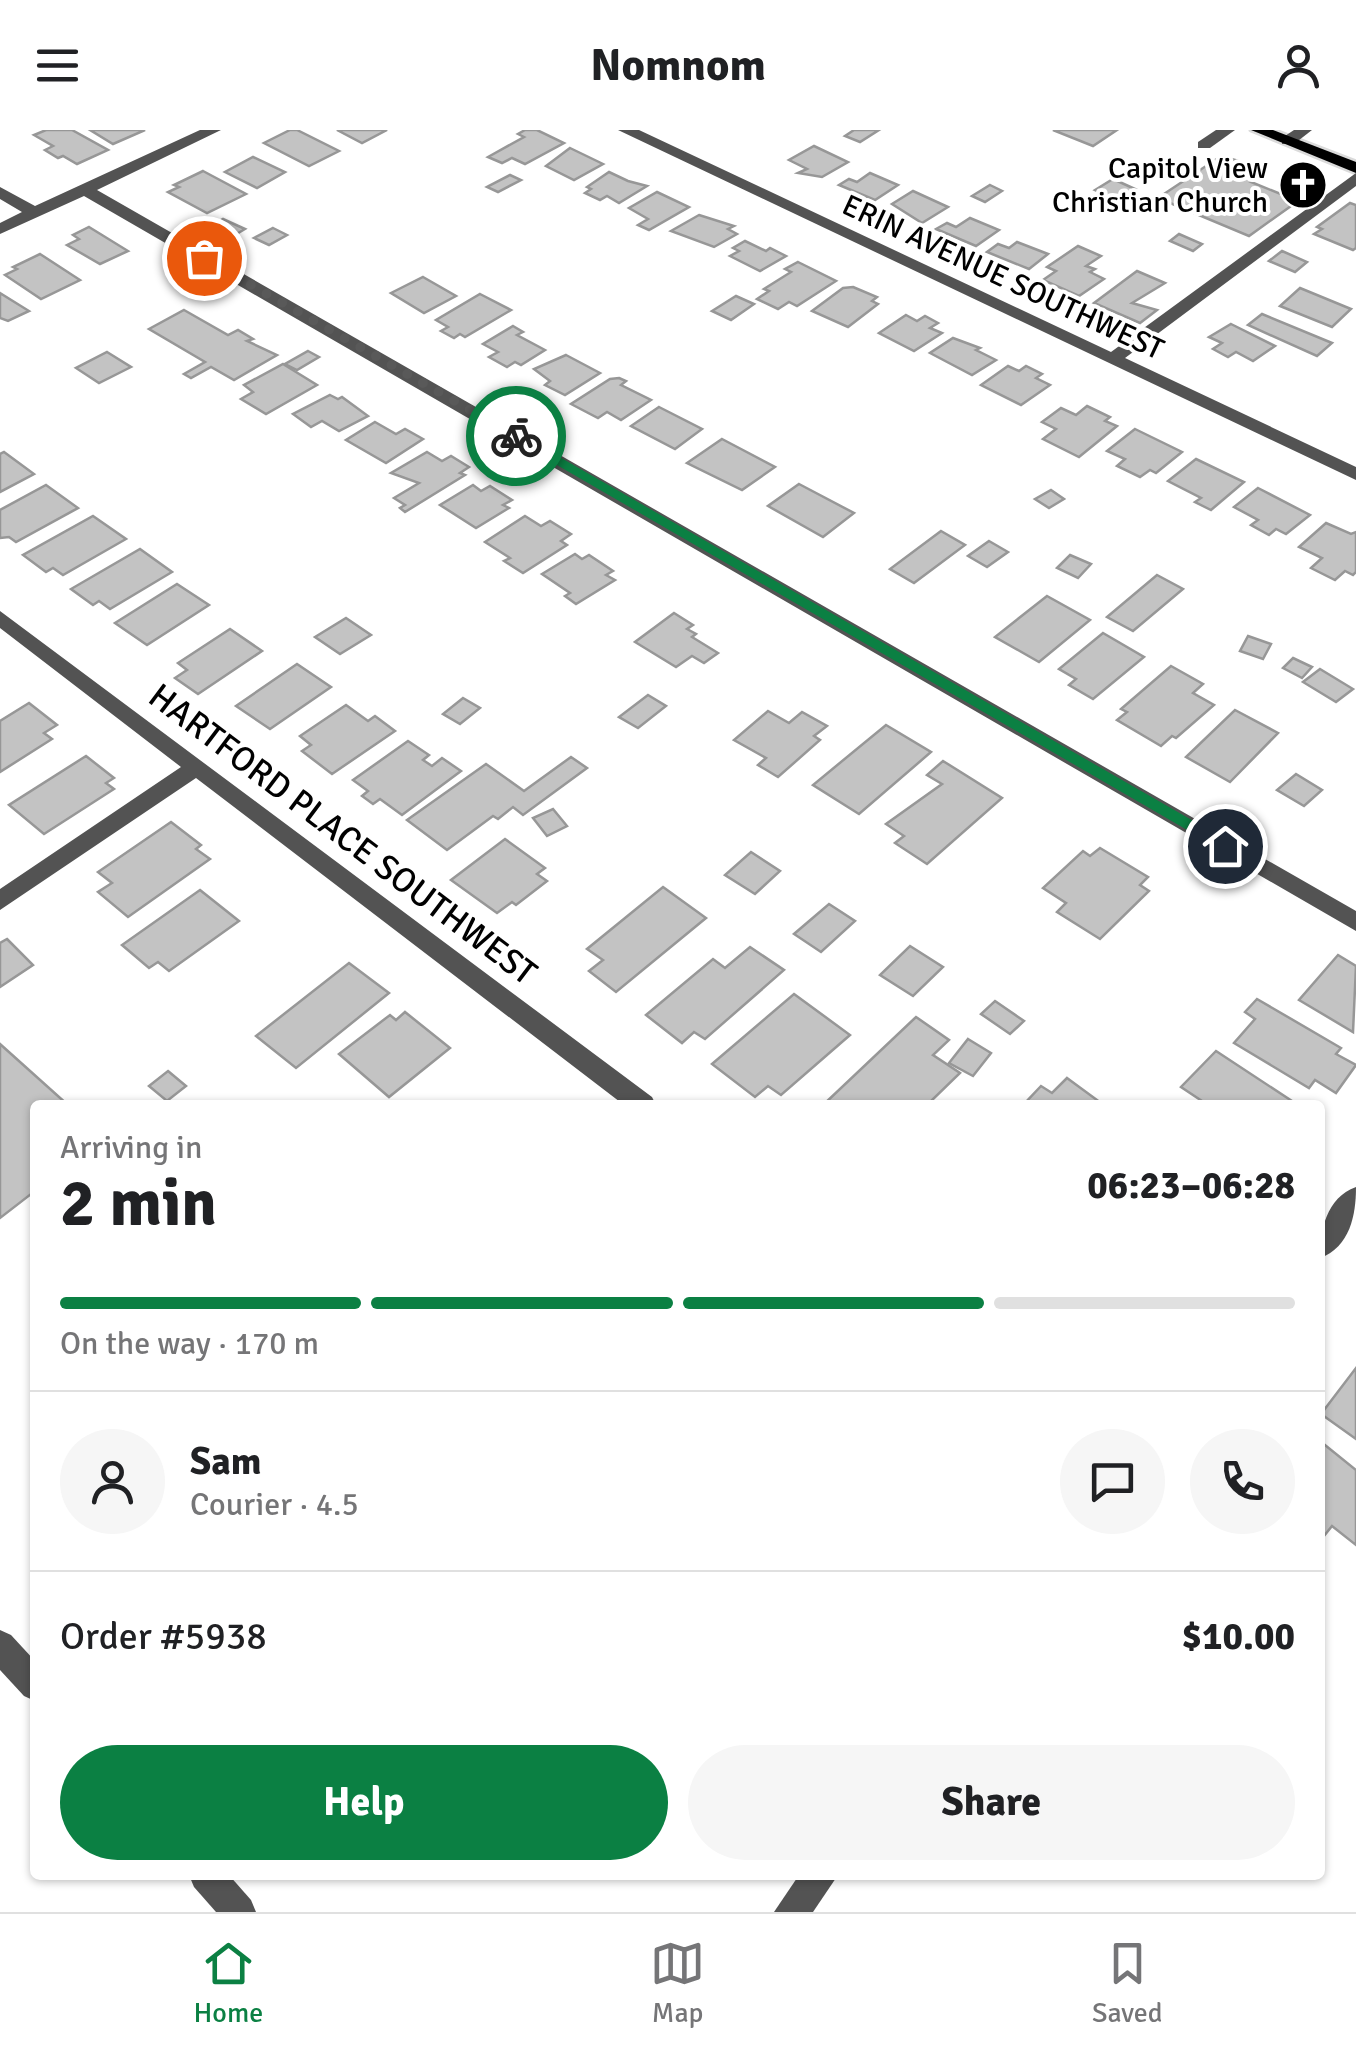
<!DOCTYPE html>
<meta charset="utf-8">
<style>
:root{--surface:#fff;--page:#f6f6f6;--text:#202124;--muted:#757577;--line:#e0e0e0;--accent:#0b8043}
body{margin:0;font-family:Signika,sans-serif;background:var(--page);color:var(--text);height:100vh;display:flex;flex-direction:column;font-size:38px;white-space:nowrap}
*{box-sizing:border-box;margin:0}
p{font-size:32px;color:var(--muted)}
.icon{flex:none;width:55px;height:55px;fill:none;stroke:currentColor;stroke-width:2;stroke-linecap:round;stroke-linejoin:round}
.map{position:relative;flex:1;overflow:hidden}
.side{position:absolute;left:30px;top:970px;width:1295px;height:780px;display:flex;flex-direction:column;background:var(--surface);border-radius:10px;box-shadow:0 2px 8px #0004}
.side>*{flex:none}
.pin{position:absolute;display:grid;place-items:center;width:85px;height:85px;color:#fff;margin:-42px;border:5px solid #fff;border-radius:50%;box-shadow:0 2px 10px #0007}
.courier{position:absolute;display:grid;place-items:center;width:100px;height:100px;margin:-50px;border:8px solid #0b8043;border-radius:50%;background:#fff;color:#222;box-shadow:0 2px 12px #0007}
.summary em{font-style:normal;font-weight:800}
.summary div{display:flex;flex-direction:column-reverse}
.summary{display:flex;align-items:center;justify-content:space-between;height:170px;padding:0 30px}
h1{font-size:65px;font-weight:800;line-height:75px}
.bar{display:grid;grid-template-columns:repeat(4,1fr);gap:15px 10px;align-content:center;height:120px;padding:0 30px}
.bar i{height:12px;border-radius:8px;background:var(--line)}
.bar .on{background:var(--accent)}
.bar p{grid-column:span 4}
.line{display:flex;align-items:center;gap:25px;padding:0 30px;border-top:2px solid var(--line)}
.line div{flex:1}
.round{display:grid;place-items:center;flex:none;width:105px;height:105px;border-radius:52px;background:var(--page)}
.primary-button{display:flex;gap:20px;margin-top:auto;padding:20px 30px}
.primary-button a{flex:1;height:115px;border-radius:60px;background:var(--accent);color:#fff;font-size:40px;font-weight:800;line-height:115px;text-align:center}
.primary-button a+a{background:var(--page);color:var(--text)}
header{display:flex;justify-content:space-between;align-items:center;height:130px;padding:0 30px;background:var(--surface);font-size:45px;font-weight:800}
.dock{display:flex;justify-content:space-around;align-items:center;height:140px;border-top:2px solid var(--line);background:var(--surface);font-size:28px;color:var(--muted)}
.dock a{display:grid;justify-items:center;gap:5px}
.dock .on{color:var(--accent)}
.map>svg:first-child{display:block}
.building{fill:#c3c3c3;stroke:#979797;stroke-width:2.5}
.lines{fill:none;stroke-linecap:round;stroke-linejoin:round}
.major-casing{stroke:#dbdbdb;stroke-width:5}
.minor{fill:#535353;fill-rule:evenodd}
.major{fill:#000;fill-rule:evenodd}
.route{fill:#0b8043}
.done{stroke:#595959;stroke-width:10;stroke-dasharray:0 18}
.labels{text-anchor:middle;stroke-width:8;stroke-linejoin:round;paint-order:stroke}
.far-poi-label{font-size:30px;fill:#000;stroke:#fff;text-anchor:end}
.far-street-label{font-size:30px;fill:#000;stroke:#fff}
.street-label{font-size:35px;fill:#000;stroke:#fff}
</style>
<header><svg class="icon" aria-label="menu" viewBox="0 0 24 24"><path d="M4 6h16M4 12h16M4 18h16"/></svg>Nomnom<svg class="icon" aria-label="person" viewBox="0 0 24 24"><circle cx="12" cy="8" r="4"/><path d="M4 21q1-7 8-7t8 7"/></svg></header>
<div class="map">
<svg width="1356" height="1782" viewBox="0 0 1356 1782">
<rect width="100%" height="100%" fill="#fff"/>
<g class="building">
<path d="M46 0H72L108 20 77 34 63 26 58 28 45 20 53 16 34 5Z"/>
<path d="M90 0H145L113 14Z"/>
<path d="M290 0H297L339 21 309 36 264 13Z"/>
<path d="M337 0H387L362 13Z"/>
<path d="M525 0H537L564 13 525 34 512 28 502 33 488 27 524 7 518 4Z"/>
<path d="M854 0H879L860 12 845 6Z"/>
<path d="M1053 0H1117L1093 16Z"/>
<path d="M814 16 848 32 822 47 798 43 807 39 789 30Z"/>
<path d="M570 18 603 34 574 50 546 36Z"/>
<path d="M1221 26 1256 36 1251 39 1264 44 1251 52 1298 71 1249 106 1158 68Z"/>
<path d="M253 27 285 42 257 58 225 42Z"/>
<path d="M203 41 246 64 207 83 168 62 179 57 174 55Z"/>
<path d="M609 42 628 51 647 56 619 73 607 66 600 70 585 63 591 59 587 57Z"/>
<path d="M870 43 898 55 875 70 839 55 849 49 857 52Z"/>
<path d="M510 45 521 50 498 62 487 57Z"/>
<path d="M1113 49 1135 59 1117 70 1095 60Z"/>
<path d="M990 55 1002 61 985 72 972 66Z"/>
<path d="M913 61 948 77 922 93 892 74Z"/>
<path d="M657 62 689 77 649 100 638 95 648 89 629 78Z"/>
<path d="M1350 73 1356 75V118L1353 120 1314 104 1322 99 1317 97Z"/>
<path d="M699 85 734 96 728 99 737 104 714 117 671 101Z"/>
<path d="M970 88 999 100 976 116 936 99 947 93 956 97Z"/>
<path d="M223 89 245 99 233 106 211 96Z"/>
<path d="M89 97 128 121 100 134 67 115 79 109 73 105Z"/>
<path d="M273 98 287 105 269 115 254 108Z"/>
<path d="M1179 104 1202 114 1193 121 1170 111Z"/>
<path d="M745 111 766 121 770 118 786 126 760 141 730 126 739 121 733 118Z"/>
<path d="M1017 112 1048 124 1029 139 987 122 998 114 1009 118Z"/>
<path d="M1078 116 1101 126 1086 136 1095 139 1090 142 1104 149 1079 166 1043 150 1056 141 1047 137Z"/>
<path d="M1282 121 1307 132 1295 142 1269 131Z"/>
<path d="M40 124 80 150 41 169 5 145 17 139 13 137Z"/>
<path d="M798 132 836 151 797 176 789 172 778 179 757 169 769 161 764 159 791 142 785 139Z"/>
<path d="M1137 141 1165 153 1132 173 1157 180 1140 193 1094 173Z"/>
<path d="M423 147 456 166 424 183 391 163Z"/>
<path d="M853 157 877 167 872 171 878 174 848 197 812 181 843 158Z"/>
<path d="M1300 158 1351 179 1332 197 1280 176Z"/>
<path d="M0 163 29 181 8 191 0 188Z"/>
<path d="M480 164 511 180 465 207 460 204 454 208 441 201 448 197 436 190Z"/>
<path d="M736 166 754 174 731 190 712 181Z"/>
<path d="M184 180 228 205 238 200 253 209 247 211 277 225 234 250 211 237 191 248 184 244 205 232 149 199Z"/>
<path d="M1262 184 1332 213 1317 226 1248 195Z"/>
<path d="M906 185 917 191 925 186 938 193 930 198 942 203 914 221 879 203Z"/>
<path d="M1231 194 1275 216 1253 231 1236 222 1228 227 1213 219 1222 213 1209 207Z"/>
<path d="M513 196 523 202 517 205 545 220 521 235 515 232 507 237 489 227 498 222 483 214Z"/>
<path d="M953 208 980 218 976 220 996 230 972 245 930 223Z"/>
<path d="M308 221 319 227 297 240 285 234Z"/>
<path d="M107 222 131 237 99 253 76 238Z"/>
<path d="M566 225 600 243 565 265 545 255 550 251 534 239Z"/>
<path d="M283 234 317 255 266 284 241 269 253 262 244 255Z"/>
<path d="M1008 236 1019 241 1026 236 1042 244 1036 248 1050 255 1021 275 981 255Z"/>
<path d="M619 248 626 251 621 255 651 270 621 290 607 282 598 288 571 274 610 249Z"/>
<path d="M330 265 338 269 342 267 368 286 339 301 322 291 311 297 293 284Z"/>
<path d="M1087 276 1110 287 1105 291 1117 296 1079 327 1043 309 1056 299 1042 292 1061 278 1076 285Z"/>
<path d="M659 277 702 299 675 319 631 296Z"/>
<path d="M375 292 396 304 405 299 423 309 386 333 346 310Z"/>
<path d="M1135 299 1182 322 1156 343 1150 340 1140 347 1117 336 1125 329 1107 321Z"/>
<path d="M722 309 775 337 742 360 687 333Z"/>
<path d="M4 322 34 344 0 362V324Z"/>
<path d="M427 322 442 331 451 326 469 337 460 343 465 345 405 382 400 378 405 375 394 368 419 353 391 343Z"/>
<path d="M1196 329 1244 352 1211 380 1195 372 1201 368 1168 351Z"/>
<path d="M799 354 854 383 823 407 768 376Z"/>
<path d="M46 355 78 378 16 412 9 407 0 408V380Z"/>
<path d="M473 355 481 361 490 356 512 370 503 375 509 378 476 398 440 375Z"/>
<path d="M1258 358 1310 385 1286 404 1276 399 1269 405 1251 395 1258 390 1234 377Z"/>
<path d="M1051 360 1064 369 1049 378 1035 369Z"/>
<path d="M93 386 126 409 63 445 53 438 46 442 23 425Z"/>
<path d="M525 386 541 396 550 391 571 404 561 411 567 415 523 443 504 431 510 428 485 412Z"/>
<path d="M1326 393 1351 404 1356 402V442L1353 445 1345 441 1335 450 1311 438 1322 428 1299 417Z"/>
<path d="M941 401 965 415 914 453 890 439Z"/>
<path d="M989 411 1008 422 987 437 968 426Z"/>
<path d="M140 419 172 442 110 479 99 471 93 475 71 459Z"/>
<path d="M575 424 582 429 589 425 613 441 606 445 615 450 576 474 565 466 570 463 542 444Z"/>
<path d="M1070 425 1091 434 1078 448 1057 438Z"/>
<path d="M1157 445 1183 459 1133 501 1107 487Z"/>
<path d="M177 454 209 475 147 515 115 493Z"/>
<path d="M1047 466 1090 490 1039 532 995 507Z"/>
<path d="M674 483 693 495 687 499 696 504 692 507 718 523 704 533 692 526 676 537 635 512Z"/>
<path d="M346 488 371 505 340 524 315 507Z"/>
<path d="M230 499 262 521 198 564 175 548 187 540 178 533Z"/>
<path d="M1103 503 1144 527 1093 569 1069 555 1076 549 1059 539Z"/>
<path d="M1248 506 1271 514 1263 529 1240 521Z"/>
<path d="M1293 528 1312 537 1302 548 1283 538Z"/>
<path d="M297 534 331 557 270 599 236 576Z"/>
<path d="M1171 536 1203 554 1193 563 1214 575 1176 608 1172 606 1161 616 1117 590 1127 582 1121 579Z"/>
<path d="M1320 539 1353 559 1336 572 1303 552Z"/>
<path d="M648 565 666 576 638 598 619 587Z"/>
<path d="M463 568 480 578 460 594 443 584Z"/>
<path d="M29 573 57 595 44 603 52 609 0 642V591Z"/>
<path d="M346 575 368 591 375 586 395 601 332 644 302 621 311 615 300 606Z"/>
<path d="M1235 580 1278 603 1230 652 1186 627Z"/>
<path d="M768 581 789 593 802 582 827 596 814 606 820 610 778 647 758 635 766 628 734 610Z"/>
<path d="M886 595 931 622 859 684 813 655Z"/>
<path d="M408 611 429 625 423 630 432 636 442 628 461 641 402 685 380 669 373 674 362 666 368 661 353 650Z"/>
<path d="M86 626 114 648 106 653 114 659 44 704 9 675Z"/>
<path d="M571 627 587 638 523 685 513 677 498 689 493 686 447 720 407 690 486 634 524 661Z"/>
<path d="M943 631 1002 668 927 734 895 713 904 706 886 694 942 654 927 645Z"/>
<path d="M1296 644 1322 660 1304 676 1277 660Z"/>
<path d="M553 679 567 696 547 706 533 688Z"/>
<path d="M171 692 201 715 196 719 210 729 128 787 98 762 112 753 98 742Z"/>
<path d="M505 709 545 738 537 744 547 751 516 775 512 772 497 783 451 750Z"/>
<path d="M1100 718 1148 747 1140 755 1149 761 1100 809 1057 782 1066 773 1043 758 1083 721 1090 726Z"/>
<path d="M751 722 780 741 755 764 725 745Z"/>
<path d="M663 757 706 788 616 862 589 841 603 830 587 819Z"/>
<path d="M200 760 239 791 169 841 158 832 149 838 122 815Z"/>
<path d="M829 774 855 791 821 822 794 804Z"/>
<path d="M7 809 33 835 0 857V813Z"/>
<path d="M910 816 943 837 913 866 880 845Z"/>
<path d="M750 817 784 840 705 909 694 902 682 913 646 885 713 829 725 838Z"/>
<path d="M1338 825 1356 836 1353 902 1299 870Z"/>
<path d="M349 833 389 863 296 938 256 906Z"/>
<path d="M794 864 850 905 781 965 768 956 755 967 712 934Z"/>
<path d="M1257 869 1341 918 1336 924 1356 935 1336 963 1315 950 1309 958 1234 913 1255 889 1245 882Z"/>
<path d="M995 871 1024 891 1010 904 981 884Z"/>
<path d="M405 882 450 918 389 967 339 924 390 885 396 890Z"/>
<path d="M916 887 949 910 933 925 960 943 927 975H823Z"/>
<path d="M968 909 991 923 973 946 949 933Z"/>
<path d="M0 914 68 975H35V1061L0 1088Z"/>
<path d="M1216 921 1298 975H1208L1181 957Z"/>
<path d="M168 941 186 956 167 971 149 956Z"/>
<path d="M1067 948 1097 970 1091 975 1026 972 1041 956 1052 963Z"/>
<path d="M1356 1238V1309L1321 1284Z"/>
<path d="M1320 1311 1356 1340V1415L1332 1396 1320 1411Z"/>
</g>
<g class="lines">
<g class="major-casing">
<path id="major" d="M1251 0H1273L1356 32V43Z"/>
</g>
<g class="minor">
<path d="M200 0H221L97 60 1356 781V801L84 66 0 104V93L22 82 0 69V57L35 76Z"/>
<path d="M618 0H639L1111 222 1356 43V56L1125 228 1356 337V350Z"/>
<path d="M1216 0H1235L1210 18H1198V12Z"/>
<path d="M1294 0H1312L1294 14H1282V8Z"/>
<path d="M0 481 652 967 656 975H624L196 648 0 780V759L181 637 0 498Z"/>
<path d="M1356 1057C1356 1085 1350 1117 1320 1128 1320 1100 1326 1068 1356 1057Z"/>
<path d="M0 1500 11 1505 35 1531V1571L24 1566 0 1540Z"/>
<path d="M189 1745H229L251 1770 256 1782H216L194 1757Z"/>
<path d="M799 1745H838L813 1782H774Z"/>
</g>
<use href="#major" class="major"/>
</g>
<path class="route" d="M516 302 1230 712V719H1220L512 309Z"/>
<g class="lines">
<path class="done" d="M204 128 516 306"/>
</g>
<defs>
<g id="church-disc" transform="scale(2.5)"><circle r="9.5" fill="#000" stroke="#fff"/><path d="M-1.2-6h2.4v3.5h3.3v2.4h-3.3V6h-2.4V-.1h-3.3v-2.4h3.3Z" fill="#fff"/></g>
</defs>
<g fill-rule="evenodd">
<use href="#church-disc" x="1303" y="55"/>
</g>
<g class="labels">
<g class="far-poi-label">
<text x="1268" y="48">Capitol View<tspan x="1268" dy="34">Christian Church</tspan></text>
</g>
<g class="far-street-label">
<text transform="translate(1003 147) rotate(25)" y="10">ERIN AVENUE SOUTHWEST</text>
</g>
<g class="street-label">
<text transform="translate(343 704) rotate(37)" y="12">HARTFORD PLACE SOUTHWEST</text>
</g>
</g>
</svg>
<div class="pin" style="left:204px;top:128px;background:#ea580c"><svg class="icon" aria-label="bag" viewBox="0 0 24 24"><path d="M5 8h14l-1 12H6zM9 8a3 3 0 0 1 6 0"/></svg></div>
<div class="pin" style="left:1225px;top:716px;background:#1f2937"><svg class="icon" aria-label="home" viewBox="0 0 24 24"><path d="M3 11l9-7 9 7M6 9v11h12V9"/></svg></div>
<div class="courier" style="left:516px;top:306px"><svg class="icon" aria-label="bike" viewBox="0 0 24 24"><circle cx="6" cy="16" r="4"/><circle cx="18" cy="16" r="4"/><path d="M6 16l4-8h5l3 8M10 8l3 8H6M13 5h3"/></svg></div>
<section class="side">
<div class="summary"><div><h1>2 min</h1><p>Arriving in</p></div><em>06:23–06:28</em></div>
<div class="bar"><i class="on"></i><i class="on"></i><i class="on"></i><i></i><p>On the way · 170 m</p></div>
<div class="line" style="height:180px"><a class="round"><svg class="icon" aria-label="person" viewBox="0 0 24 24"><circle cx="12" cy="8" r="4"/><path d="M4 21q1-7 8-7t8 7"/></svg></a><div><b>Sam</b><p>Courier · 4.5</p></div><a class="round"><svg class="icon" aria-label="chat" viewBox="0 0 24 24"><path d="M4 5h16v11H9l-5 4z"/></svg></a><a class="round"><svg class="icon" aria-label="phone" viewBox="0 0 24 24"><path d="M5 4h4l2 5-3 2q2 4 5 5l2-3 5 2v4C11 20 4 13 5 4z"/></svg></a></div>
<div class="line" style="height:130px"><div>Order #5938</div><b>$10.00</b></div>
<div class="primary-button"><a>Help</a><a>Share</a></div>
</section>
</div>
<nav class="dock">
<a class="on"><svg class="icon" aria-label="home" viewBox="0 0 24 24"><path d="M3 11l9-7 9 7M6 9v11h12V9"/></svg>Home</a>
<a><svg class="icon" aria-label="map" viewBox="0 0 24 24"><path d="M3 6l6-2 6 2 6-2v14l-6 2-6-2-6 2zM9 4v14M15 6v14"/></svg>Map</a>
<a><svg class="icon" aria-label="saved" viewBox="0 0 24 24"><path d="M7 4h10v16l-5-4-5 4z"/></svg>Saved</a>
</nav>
